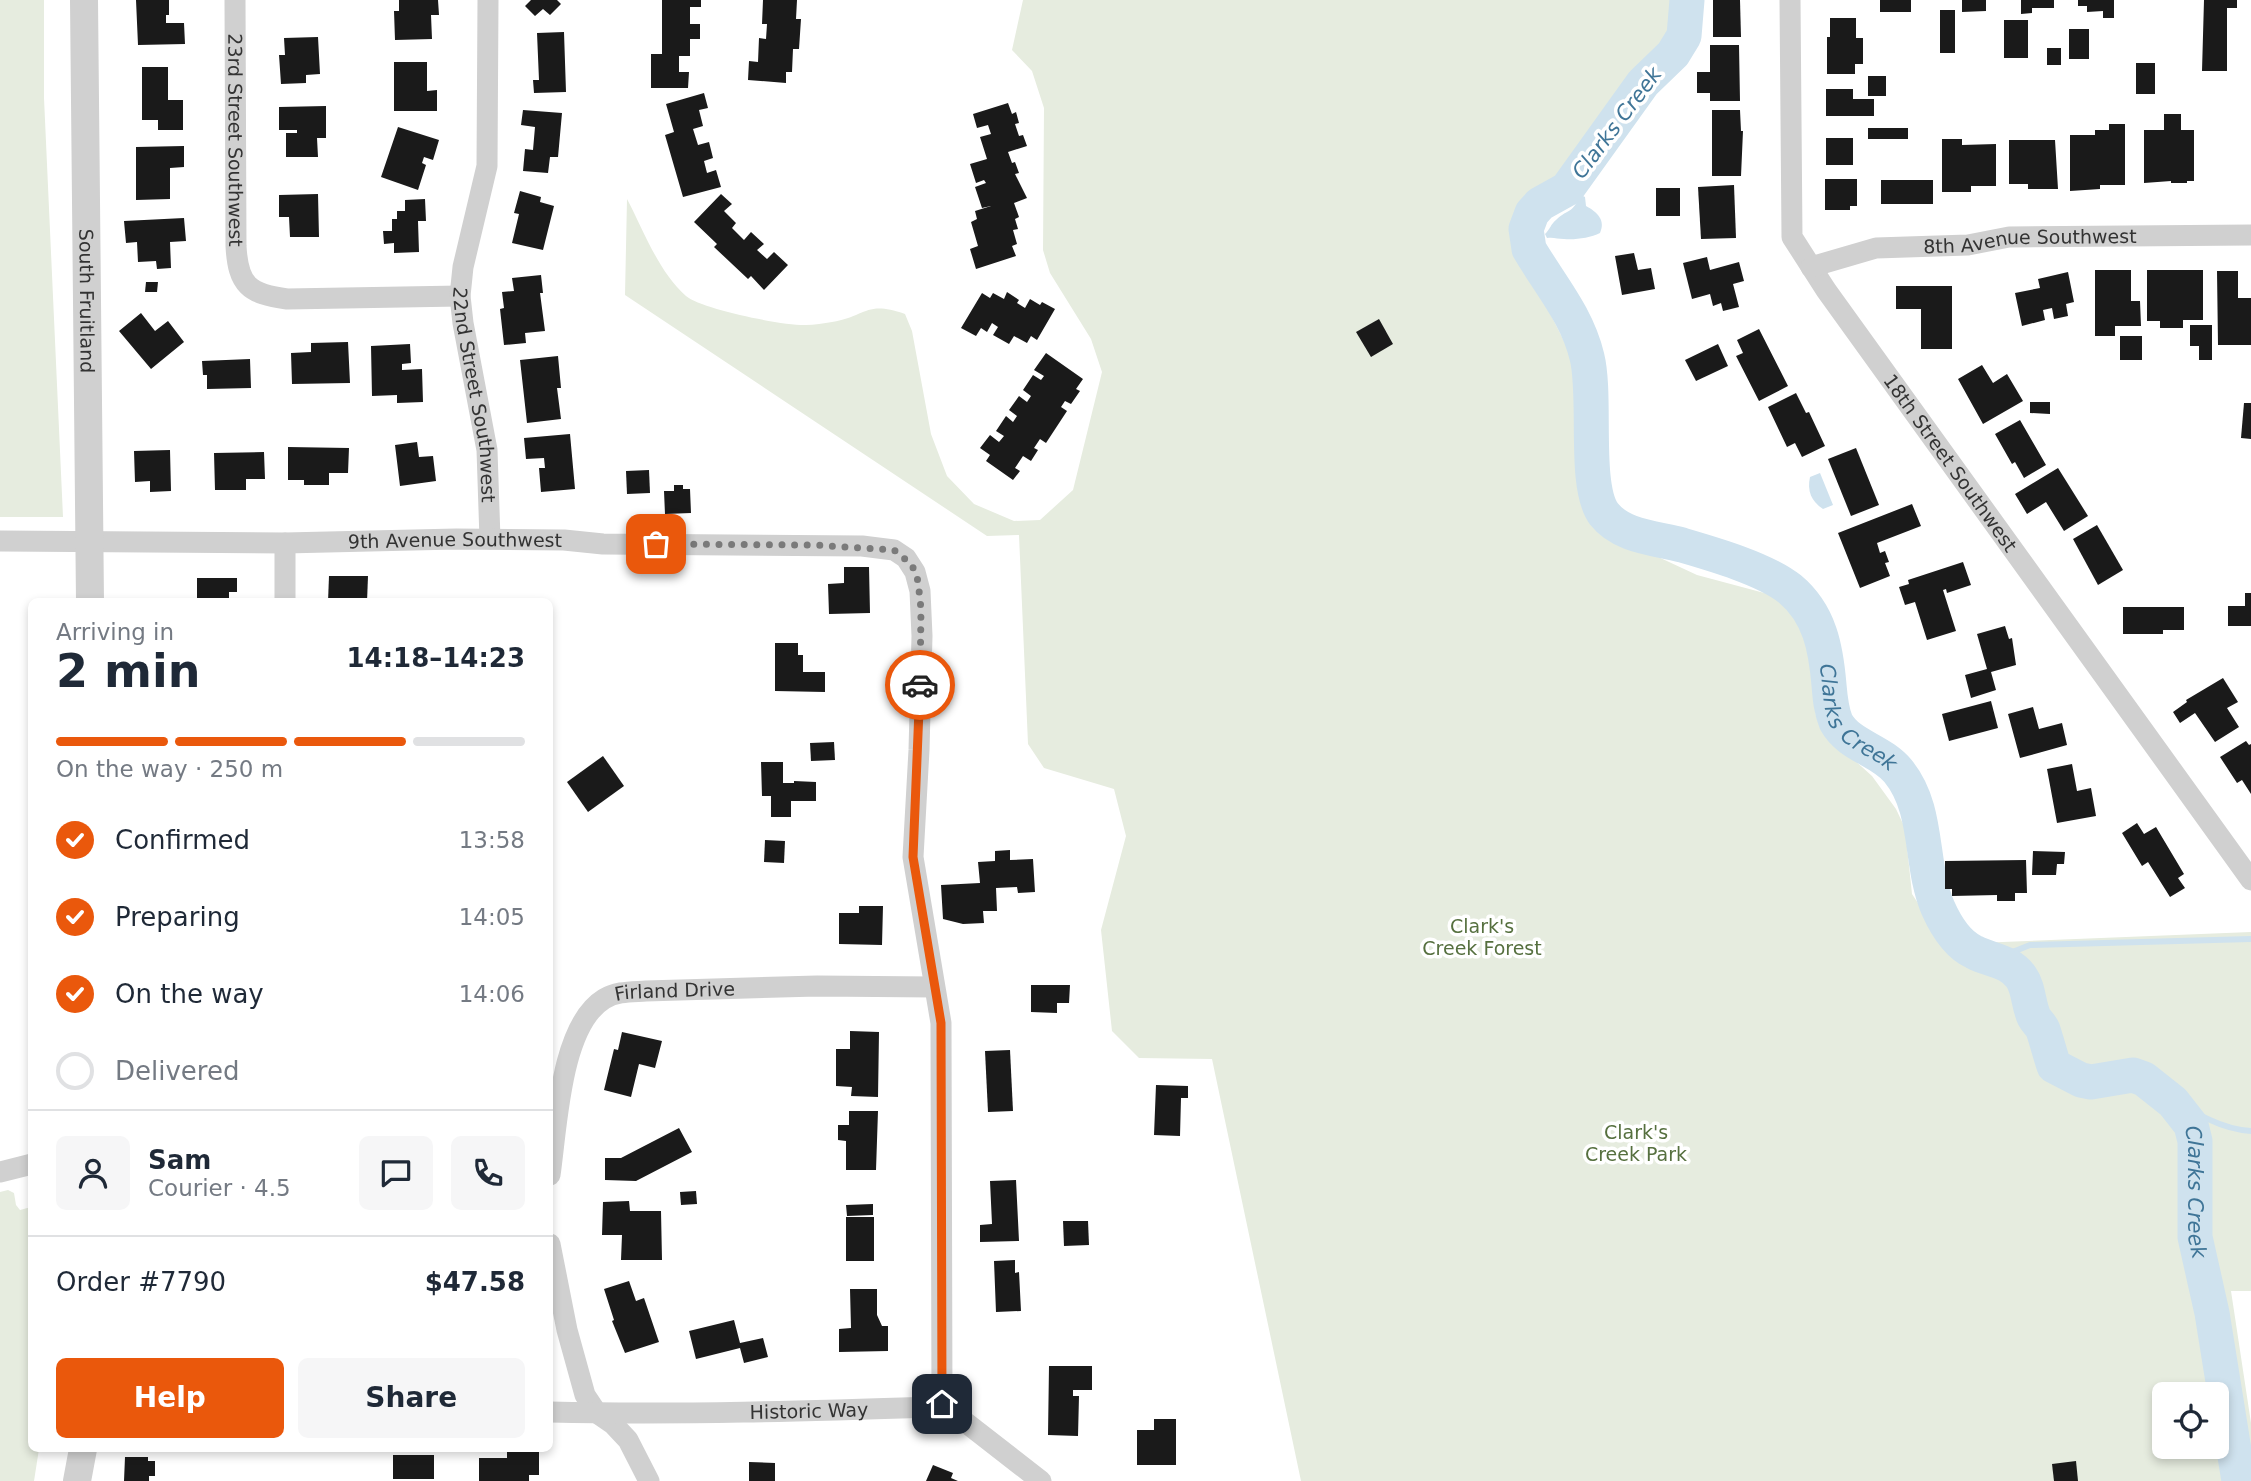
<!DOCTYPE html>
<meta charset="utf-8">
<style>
:root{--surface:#fff;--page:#f6f6f7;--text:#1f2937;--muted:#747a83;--line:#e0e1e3;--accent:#ea580c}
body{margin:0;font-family:"DejaVu Sans",sans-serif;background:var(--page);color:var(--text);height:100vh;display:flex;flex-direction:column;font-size:26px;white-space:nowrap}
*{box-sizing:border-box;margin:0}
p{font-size:23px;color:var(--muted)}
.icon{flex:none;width:38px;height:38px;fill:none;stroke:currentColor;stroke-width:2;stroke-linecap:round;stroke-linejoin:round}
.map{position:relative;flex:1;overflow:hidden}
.details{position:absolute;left:28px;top:598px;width:525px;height:854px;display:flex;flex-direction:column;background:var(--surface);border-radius:10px;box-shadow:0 4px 10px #0003}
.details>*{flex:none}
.tools{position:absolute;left:2152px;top:1382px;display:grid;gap:14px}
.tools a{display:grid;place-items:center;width:77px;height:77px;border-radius:10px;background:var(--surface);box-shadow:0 4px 10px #0003;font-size:35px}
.pin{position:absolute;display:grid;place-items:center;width:60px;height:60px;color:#fff;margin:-30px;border-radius:14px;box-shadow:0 4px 10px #0006}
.courier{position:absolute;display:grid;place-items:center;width:70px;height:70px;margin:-35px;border:5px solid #ea580c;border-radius:50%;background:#fff;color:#222;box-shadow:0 2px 9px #0007}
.head em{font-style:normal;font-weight:700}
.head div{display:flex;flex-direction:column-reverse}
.head{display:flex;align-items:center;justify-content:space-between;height:119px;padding:0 28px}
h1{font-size:46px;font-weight:700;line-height:52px}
.bar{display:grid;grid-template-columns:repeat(4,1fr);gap:10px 7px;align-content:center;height:84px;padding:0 28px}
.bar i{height:9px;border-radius:5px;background:var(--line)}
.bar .current{background:var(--accent)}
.bar p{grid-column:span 4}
.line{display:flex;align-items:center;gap:18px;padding:0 28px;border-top:2px solid var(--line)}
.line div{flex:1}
.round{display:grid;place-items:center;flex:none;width:74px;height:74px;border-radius:10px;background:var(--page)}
ol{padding:0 28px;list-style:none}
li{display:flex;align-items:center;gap:21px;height:77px}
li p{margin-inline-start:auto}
li .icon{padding:7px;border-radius:50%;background:var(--accent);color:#fff;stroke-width:4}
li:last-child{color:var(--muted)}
li i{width:38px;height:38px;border:4px solid var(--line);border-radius:50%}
.cta{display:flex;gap:14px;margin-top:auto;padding:14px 28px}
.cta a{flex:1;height:80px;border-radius:10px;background:var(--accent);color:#fff;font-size:28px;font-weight:700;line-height:80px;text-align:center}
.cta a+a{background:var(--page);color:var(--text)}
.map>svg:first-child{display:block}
.green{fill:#e6ecdf;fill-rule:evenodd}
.water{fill:#cfe2ee}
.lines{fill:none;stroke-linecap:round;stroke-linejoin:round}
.stream{stroke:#cfe2ee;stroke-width:6}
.river{stroke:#cfe2ee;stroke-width:35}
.building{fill:#1a1a1a}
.minor{stroke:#d0d0d0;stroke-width:21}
.tertiary{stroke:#d0d0d0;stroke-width:28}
.done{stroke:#7a7a7a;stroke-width:7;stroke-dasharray:0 12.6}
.route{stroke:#ea580c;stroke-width:9}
.labels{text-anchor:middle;stroke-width:7;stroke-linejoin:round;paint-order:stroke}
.street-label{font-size:19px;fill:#333;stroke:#fff}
.park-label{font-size:19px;fill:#56703f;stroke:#fff}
.water-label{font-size:21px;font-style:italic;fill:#3f7597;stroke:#fff}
</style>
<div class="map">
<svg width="2251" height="1481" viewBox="0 0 2251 1481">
<rect width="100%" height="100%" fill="#fff"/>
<g class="green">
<path d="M0 0H44V98L63 517H0Z"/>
<path d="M1023 0H1676L1679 17 1676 32 1664 51 1634 80 1569 177 1557 187 1533 199 1523 208 1518 214 1513 229 1514 242 1525 271 1548 309 1577 367 1584 489 1593 515 1613 536 1626 542 1697 575 1768 594 1787 605 1801 625 1809 651 1816 716 1821 730 1872 776 1896 809 1905 828 1912 894 1935 929 1952 944 2251 932V1291H2231L2251 1423V1481H1301L1212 1059 1139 1058 1112 1031 1101 930 1126 836 1114 789 1044 768 1028 744 1019 535 987 536 625 295 627 199C644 231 658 271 686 296 701 309 784 326 806 325 814 325 824 323 832 322 866 317 865 300 905 314L912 331 931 434 947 476 974 504 1014 521 1040 520 1073 490 1102 372 1091 339 1050 273 1043 250 1044 108 1032 71 1012 50ZM2165 1395H2217V1447H2165Z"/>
<path d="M8 1190 14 1193 16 1205 20 1210 31 1207 32 1449H39L34 1481H0V1192Z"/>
</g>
<g class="water">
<path d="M1581 195 1585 197 1586 206C1597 212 1606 220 1600 233 1590 238 1575 240 1564 239 1557 239 1554 237 1547 238L1545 234C1550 229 1551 224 1556 220 1570 207 1570 216 1581 195Z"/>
<path d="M1820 473 1833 505 1823 509C1811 501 1807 491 1810 477Z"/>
</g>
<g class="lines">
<g class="stream">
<path d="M1995 959 2030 945 2251 939"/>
<path d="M2154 1087C2185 1106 2215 1129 2251 1131"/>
</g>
<path class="river" id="s1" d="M1687 0 1684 36 1673 54 1643 83 1567 189 1540 204 1532 213 1526 229 1529 249C1550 285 1577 315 1587 357 1597 397 1583 486 1604 514 1622 537 1656 538 1682 545 1713 554 1765 569 1790 589 1820 614 1826 649 1829 685 1830 697 1831 710 1836 722 1849 746 1881 750 1898 771 1930 810 1919 864 1938 908 1946 926 1957 944 1974 952 1991 961 2009 960 2021 977 2029 988 2028 1004 2034 1017 2036 1021 2041 1025 2043 1030 2047 1042 2050 1054 2054 1066L2081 1080 2091 1082 2133 1075 2144 1079 2173 1102 2191 1125 2195 1141V1237L2212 1313 2239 1481"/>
</g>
<g class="building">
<path d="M136 0H169V15H166V23H184L185 44 138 45Z"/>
<path d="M399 0H438L439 15H431L432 39 395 40 394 11H399Z"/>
<path d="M531 0H557L561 4 550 15 543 9 535 16 525 6Z"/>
<path d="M662 0H701V7H690V24H700V39H690V56H679V72H689L688 88H651V54H662Z"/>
<path d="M763 0H797L796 19H801L799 49H793L792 72H786V83L748 80 749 61 758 62 759 38 766 39 767 24H762Z"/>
<path d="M1713 0H1740L1741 37H1713Z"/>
<rect x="1880" y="0" width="31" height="12"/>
<path d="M1962 0H1986V11L1962 12Z"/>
<path d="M2021 0H2054V8H2032V13L2021 14Z"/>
<path d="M2078 0H2114V18H2103V11L2087 12V6H2078Z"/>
<path d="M2204 0H2237V8H2227V71H2202Z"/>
<rect x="1940" y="10" width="15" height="43"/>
<path d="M1830 18H1856V38H1863V64H1855V74H1827V37H1830Z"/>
<rect x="2004" y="20" width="24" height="38"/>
<rect x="2069" y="29" width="20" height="30"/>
<path d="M564 32 566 92 534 93 533 80H539L537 33Z"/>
<path d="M318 37 320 74 306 75V83L281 84 279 55H285L284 38Z"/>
<path d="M1710 45H1739L1740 101H1710V93H1697V72H1710Z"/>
<rect x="2047" y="48" width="14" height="17"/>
<path d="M394 62H427V91L437 90V111H394Z"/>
<rect x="2136" y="63" width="19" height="31"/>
<path d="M142 67H168V100H183V130H158V120H142Z"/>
<rect x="1868" y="76" width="18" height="20"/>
<path d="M1826 89H1853V99H1874V116H1826Z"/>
<path d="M704 93 708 108 699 110 703 126 693 129 698 145 709 142 713 158 704 161 707 173 716 170 721 187 683 197 665 135 674 132 666 104Z"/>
<path d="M1008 103 1012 114 1016 112 1019 123 1015 124 1019 136 1023 135 1027 146 1008 152 1012 163 1015 162 1019 173 1015 174 1027 198 1014 203 1019 217 1015 219 1018 229 1013 230 1017 244 1012 246 1016 256 976 269 970 249 978 246 971 222 977 219 975 211 991 206 982 208 975 187 986 183 984 180 976 183 970 164 987 159 980 137 991 134 988 125 977 128 973 114Z"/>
<path d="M326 106V138H317L318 157H286V133H297V130H279V107Z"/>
<path d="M523 110 562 113 558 157H550L548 173 523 171 525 149 533 150 535 127 521 125Z"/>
<path d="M1712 110H1740L1741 131H1743L1741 176H1712Z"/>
<path d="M2164 114H2181V130H2194V181H2187V183H2171V181L2144 183V130H2164Z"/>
<path d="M2109 124H2125V185H2100V189L2070 191V135H2095V130H2109Z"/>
<path d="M398 127 439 140 433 160 424 157 422 163 426 165 418 190 381 177Z"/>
<rect x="1868" y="128" width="40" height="11"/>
<rect x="1826" y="138" width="27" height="27"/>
<path d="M1942 139H1962V145L1996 144V186H1971V192H1942Z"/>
<path d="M2009 140H2055L2058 189H2028V184H2009Z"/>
<path d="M184 146V167L170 168V199L136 200V147Z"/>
<path d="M1825 179H1857V206H1850V210H1825Z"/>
<rect x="1881" y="180" width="52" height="24"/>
<path d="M1734 185 1736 238 1701 239 1698 187Z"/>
<rect x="1656" y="188" width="24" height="28"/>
<path d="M520 191 541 197 540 202 554 206 543 250 512 243 519 214 514 213Z"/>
<path d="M318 194 319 237H290L289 217H279V195Z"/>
<path d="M721 194 732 204 724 211 736 223 732 228 744 240 751 232 764 244 757 250 767 259 774 252 788 265 764 290 751 276 748 279 714 247 717 244 694 222Z"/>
<path d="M425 199 426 221H418L419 252 394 253V243L384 244 383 231H392V219H397V211H405V200Z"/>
<path d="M184 218 186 241 170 242 171 268 157 269 156 261 138 262 137 242 126 243 124 221Z"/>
<path d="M1634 253 1638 270 1651 268 1655 289 1622 295 1615 256Z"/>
<path d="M1707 257 1710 270 1739 262 1744 281 1733 284 1739 307 1723 311 1721 303 1713 306 1710 294 1692 299 1683 263Z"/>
<path d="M2095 270H2131V301H2140L2141 326H2115V336H2095Z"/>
<path d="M2147 270H2203V320H2183V328H2160V321H2147Z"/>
<path d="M2217 271H2238V298H2251V345H2218Z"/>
<path d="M2068 272 2074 302 2066 304 2068 316 2054 319 2052 308 2043 310 2045 320 2022 326 2015 293 2040 288 2038 279Z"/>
<path d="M541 275 543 293H540L545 331 525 333 526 343 504 345 500 309 504 308 502 292 514 291 512 278Z"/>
<path d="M146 282H158L157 292H145Z"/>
<path d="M1896 286H1952V349H1921V309H1896Z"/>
<path d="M1007 292 1019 300 1017 303 1025 308 1030 299 1040 305 1042 302 1055 309 1037 340 1031 336 1027 343 1014 336 1009 344 993 335 998 327 992 323 987 332 981 328 976 336 961 328 982 293 990 298 993 293 1004 299Z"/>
<path d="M141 313 155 331 168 321 184 342 151 369 119 331Z"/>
<path d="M1379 319 1393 344 1371 357 1356 332Z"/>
<path d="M2190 325H2212V360H2199V346H2190Z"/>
<path d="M1759 329 1788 386 1759 401 1736 356 1743 353 1737 340Z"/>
<rect x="2120" y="336" width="22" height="24"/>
<path d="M348 342 350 383 292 384 291 353 311 352V343Z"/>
<path d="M410 344 411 363 402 364V370L422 369 423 402 397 403V395L372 396 371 346Z"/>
<path d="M1718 344 1728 366 1696 381 1685 360Z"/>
<path d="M1046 353 1083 379 1076 389 1080 391 1071 404 1065 401 1061 407 1067 411 1046 443 1040 439 1034 448 1038 450 1031 461 1023 456 1015 468 1020 471 1013 480 986 461 990 455 980 448 990 435 999 442 1004 436 996 431 1006 416 1013 422 1017 416 1009 410 1019 396 1027 402 1031 396 1023 390 1033 375 1041 380 1044 376 1034 370Z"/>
<path d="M558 356 561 388H557L561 419 527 423 520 360Z"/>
<path d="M250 359 251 388 207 389V375H203L202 361Z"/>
<path d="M1982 365 1993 383 2007 374 2023 401 1983 424 1958 379Z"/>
<path d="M1796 393 1806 413 1809 412 1825 446 1802 457 1795 443 1787 447 1768 407Z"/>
<path d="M2030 402H2050V414L2030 413Z"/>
<path d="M2244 403H2251V439L2241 438Z"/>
<path d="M2020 420 2046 465 2024 478 2015 462 2012 464 1995 434Z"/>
<path d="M570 434 575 489 541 492 539 468H545L544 458 526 459 524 438Z"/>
<path d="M417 442 419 457 433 456 436 481 400 486 395 445Z"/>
<path d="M288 447 349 448 348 473H329V485H304V480H288Z"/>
<path d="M1856 448 1879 505 1851 516 1828 459Z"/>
<path d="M170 450 171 491 150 492V481L135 482 134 451Z"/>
<path d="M264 452 265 479H246V490H215L214 453Z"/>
<path d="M2058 468 2088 516 2064 531 2046 502 2027 514 2015 494Z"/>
<path d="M649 470 650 493 627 494 626 471Z"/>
<path d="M674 485H683V489H690L691 513 665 514 664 491H674Z"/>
<path d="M1912 504 1921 526 1877 543 1880 553 1885 551 1889 562 1885 563 1890 576 1860 588 1838 533Z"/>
<path d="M2097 525 2123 570 2098 585 2073 539Z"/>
<path d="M1963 562 1971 585 1947 593 1946 589 1943 590 1956 631 1927 640 1915 602 1905 605 1899 587 1909 584 1908 580Z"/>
<path d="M844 567H869L870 613 829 614 828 584 844 583Z"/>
<path d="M329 576H368L367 602H328Z"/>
<path d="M197 578H237V592H229V602H197Z"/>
<path d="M2245 593H2251V626H2228V606H2245Z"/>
<path d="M2123 607H2184V630H2163V634H2123Z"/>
<path d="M2005 626 2009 639 2012 638 2016 665 1991 672 1996 690 1971 698 1965 675 1987 669 1977 634Z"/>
<path d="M775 643H798V655H803V672H825V692L775 691Z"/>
<path d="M2223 678 2238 702 2227 708 2239 727 2215 742 2195 713 2180 723 2173 712 2187 702 2186 700Z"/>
<path d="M1991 701 1998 728 1949 741 1942 714Z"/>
<path d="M2033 707 2039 729 2062 723 2067 745 2020 758 2008 714Z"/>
<path d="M2246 741 2249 745 2251 744V794L2242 780 2237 783 2220 757Z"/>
<path d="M834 742 835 760 811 761 810 743Z"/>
<path d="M603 756 624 786 588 812 567 782Z"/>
<path d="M761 762H783V783H794V781L816 782V801H791V817H771V796H762Z"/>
<path d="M2072 764 2077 791 2091 788 2096 816 2057 823 2047 769Z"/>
<path d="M2137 823 2144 834 2156 827 2184 874 2178 878 2185 888 2170 897 2148 862 2142 866 2122 833Z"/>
<path d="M765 840 785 841 784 863 764 862Z"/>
<path d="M1010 850V860L1033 859 1035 892 1018 893 1017 887 996 888 997 911H983L984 923 963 924 943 919 941 885 980 883 978 862 995 861V851Z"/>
<path d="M2033 851 2065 852 2064 864H2057L2056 875H2032Z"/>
<path d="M2026 860 2027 893H2015V901H1997V895L1952 896V889H1945V861Z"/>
<path d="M859 906H883L882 945 839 944V913H859Z"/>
<path d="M1031 985H1070L1069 1003H1057V1013L1031 1012Z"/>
<path d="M850 1031 879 1032 878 1097 851 1096 852 1087 836 1086V1049H850Z"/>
<path d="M622 1032 662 1041 655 1068 639 1064 631 1097 604 1090 614 1049 618 1050Z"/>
<path d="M1010 1050 1013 1111 988 1112 985 1051Z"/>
<path d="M1156 1085 1188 1086V1098H1181L1180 1136 1154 1135Z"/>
<path d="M849 1111H878L876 1170H846V1141L838 1140V1125H849Z"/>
<path d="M679 1128 692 1152 636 1181 605 1180V1158H621Z"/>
<path d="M1016 1180 1019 1241 980 1242V1225L992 1224 990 1181Z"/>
<path d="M696 1191 697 1204 681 1205 680 1192Z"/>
<path d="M629 1201 630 1211H661L662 1260H621L622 1235H602L603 1202Z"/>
<path d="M873 1204V1215L847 1216 846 1205Z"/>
<rect x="846" y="1217" width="28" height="44"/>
<path d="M1063 1221H1088L1089 1245 1064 1246Z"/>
<path d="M1015 1260V1273L1019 1272 1021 1311 996 1312 994 1261Z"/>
<path d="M629 1281 636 1301 644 1298 659 1342 625 1353 612 1321 614 1320 604 1289Z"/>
<path d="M850 1289H877V1315L882 1326H888V1351L839 1352V1329L851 1328Z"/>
<path d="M734 1320 740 1343 763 1338 768 1357 744 1363 740 1348 696 1359 689 1331Z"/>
<path d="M1049 1366H1092V1390H1073V1396H1079L1078 1436 1048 1435Z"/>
<path d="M1154 1419H1176V1465H1137V1430H1154Z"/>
<path d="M507 1450H539V1475H529V1481H479V1458H507Z"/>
<rect x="393" y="1455" width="41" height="24"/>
<path d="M125 1457H148V1461H155V1476H149V1481H124Z"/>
<path d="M2076 1461 2078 1481H2054L2052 1464Z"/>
<path d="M749 1462 775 1463V1481H749Z"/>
<path d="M933 1465 953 1473 951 1478 958 1481H926Z"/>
</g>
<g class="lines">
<g class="minor">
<path id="s2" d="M235 0 236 246C238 285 249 294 287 299L460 296"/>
<path id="s3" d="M488 0 487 166 463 267 460 296 463 323 487 450 490 539"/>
<path id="s4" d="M1790 0 1792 237 1826 290 2251 880"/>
<path id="s5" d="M1811 267 1876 248 1968 245 2009 237 2251 235"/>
<path id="s6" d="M0 541 285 543 456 539 564 540 603 544 862 546 894 550 906 558 915 572 920 591 922 636 919 750 913 857 941 1023 942 1404"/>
<path d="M285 543V602"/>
<path d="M0 1172 32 1164"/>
<path id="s7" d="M550 1175C557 1128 560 1026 604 999 617 991 632 992 646 991L817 986 934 987"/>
<path d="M550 1244 567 1330 585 1395 597 1413 613 1424 628 1440 649 1481"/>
<path id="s8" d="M550 1412C679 1415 808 1411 937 1407L942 1404 1041 1481"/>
</g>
<g class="tertiary">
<path id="s9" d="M84 0 90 602"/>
<path d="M77 1481 83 1449"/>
</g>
</g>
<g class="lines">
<path class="done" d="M656 544 814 545 894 550 912 565 918 581 921 609 920 685"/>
<path class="route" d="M920 685 913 857 941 1023 942 1404"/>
</g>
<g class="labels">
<g class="street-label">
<text dy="7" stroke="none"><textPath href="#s2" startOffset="140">23rd Street Southwest</textPath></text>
<text dy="7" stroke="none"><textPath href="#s5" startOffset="222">8th Avenue Southwest</textPath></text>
<text dy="7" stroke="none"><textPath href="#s9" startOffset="301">South Fruitland</textPath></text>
<text dy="7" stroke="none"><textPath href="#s3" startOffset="399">22nd Street Southwest</textPath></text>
<text dy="7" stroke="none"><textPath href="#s4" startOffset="513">18th Street Southwest</textPath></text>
<text dy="7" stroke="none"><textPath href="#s6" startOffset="455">9th Avenue Southwest</textPath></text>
<text dy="7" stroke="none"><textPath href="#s7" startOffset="261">Firland Drive</textPath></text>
<text dy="7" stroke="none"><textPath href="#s8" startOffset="259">Historic Way</textPath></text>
</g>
<g class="park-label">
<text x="1482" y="933">Clark's<tspan x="1482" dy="22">Creek Forest</tspan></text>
<text x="1636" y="1139">Clark's<tspan x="1636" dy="22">Creek Park</tspan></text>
</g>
<g class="water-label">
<text transform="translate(1617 123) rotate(-53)" y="7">Clarks Creek</text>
<text dy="7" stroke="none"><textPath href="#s1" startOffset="947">Clarks Creek</textPath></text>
<text dy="7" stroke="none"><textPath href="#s1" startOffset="1600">Clarks Creek</textPath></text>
</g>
</g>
</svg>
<div class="tools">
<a><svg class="icon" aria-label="locate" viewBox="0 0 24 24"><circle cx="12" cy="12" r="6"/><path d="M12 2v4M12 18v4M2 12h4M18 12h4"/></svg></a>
</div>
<div class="pin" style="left:656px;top:544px;background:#ea580c"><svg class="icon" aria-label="bag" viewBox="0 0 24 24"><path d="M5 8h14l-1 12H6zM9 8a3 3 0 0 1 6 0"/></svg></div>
<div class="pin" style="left:942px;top:1404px;background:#1f2937"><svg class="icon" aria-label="home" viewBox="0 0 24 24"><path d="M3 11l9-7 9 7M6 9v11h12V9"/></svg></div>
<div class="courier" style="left:920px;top:685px"><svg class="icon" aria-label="car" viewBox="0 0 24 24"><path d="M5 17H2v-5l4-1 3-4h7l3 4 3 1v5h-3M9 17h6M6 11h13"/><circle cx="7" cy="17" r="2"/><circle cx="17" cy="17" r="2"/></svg></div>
<section class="details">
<div class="head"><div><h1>2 min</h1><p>Arriving in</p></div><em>14:18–14:23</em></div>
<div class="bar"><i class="current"></i><i class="current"></i><i class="current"></i><i></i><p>On the way · 250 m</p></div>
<ol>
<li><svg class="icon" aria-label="check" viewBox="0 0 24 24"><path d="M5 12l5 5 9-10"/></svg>Confirmed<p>13:58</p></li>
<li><svg class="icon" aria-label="check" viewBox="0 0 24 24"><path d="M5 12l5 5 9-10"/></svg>Preparing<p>14:05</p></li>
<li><svg class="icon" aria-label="check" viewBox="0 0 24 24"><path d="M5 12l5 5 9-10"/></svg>On the way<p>14:06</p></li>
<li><i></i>Delivered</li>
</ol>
<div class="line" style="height:126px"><a class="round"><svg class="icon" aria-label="person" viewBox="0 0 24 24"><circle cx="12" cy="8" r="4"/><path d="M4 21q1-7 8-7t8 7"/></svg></a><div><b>Sam</b><p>Courier · 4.5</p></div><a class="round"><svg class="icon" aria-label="chat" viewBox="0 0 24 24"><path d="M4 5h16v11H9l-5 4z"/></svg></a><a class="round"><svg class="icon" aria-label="phone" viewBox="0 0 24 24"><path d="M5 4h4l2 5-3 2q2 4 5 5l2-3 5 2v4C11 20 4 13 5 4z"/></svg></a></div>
<div class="line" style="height:91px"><div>Order #7790</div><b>$47.58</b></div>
<div class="cta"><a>Help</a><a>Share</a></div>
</section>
</div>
